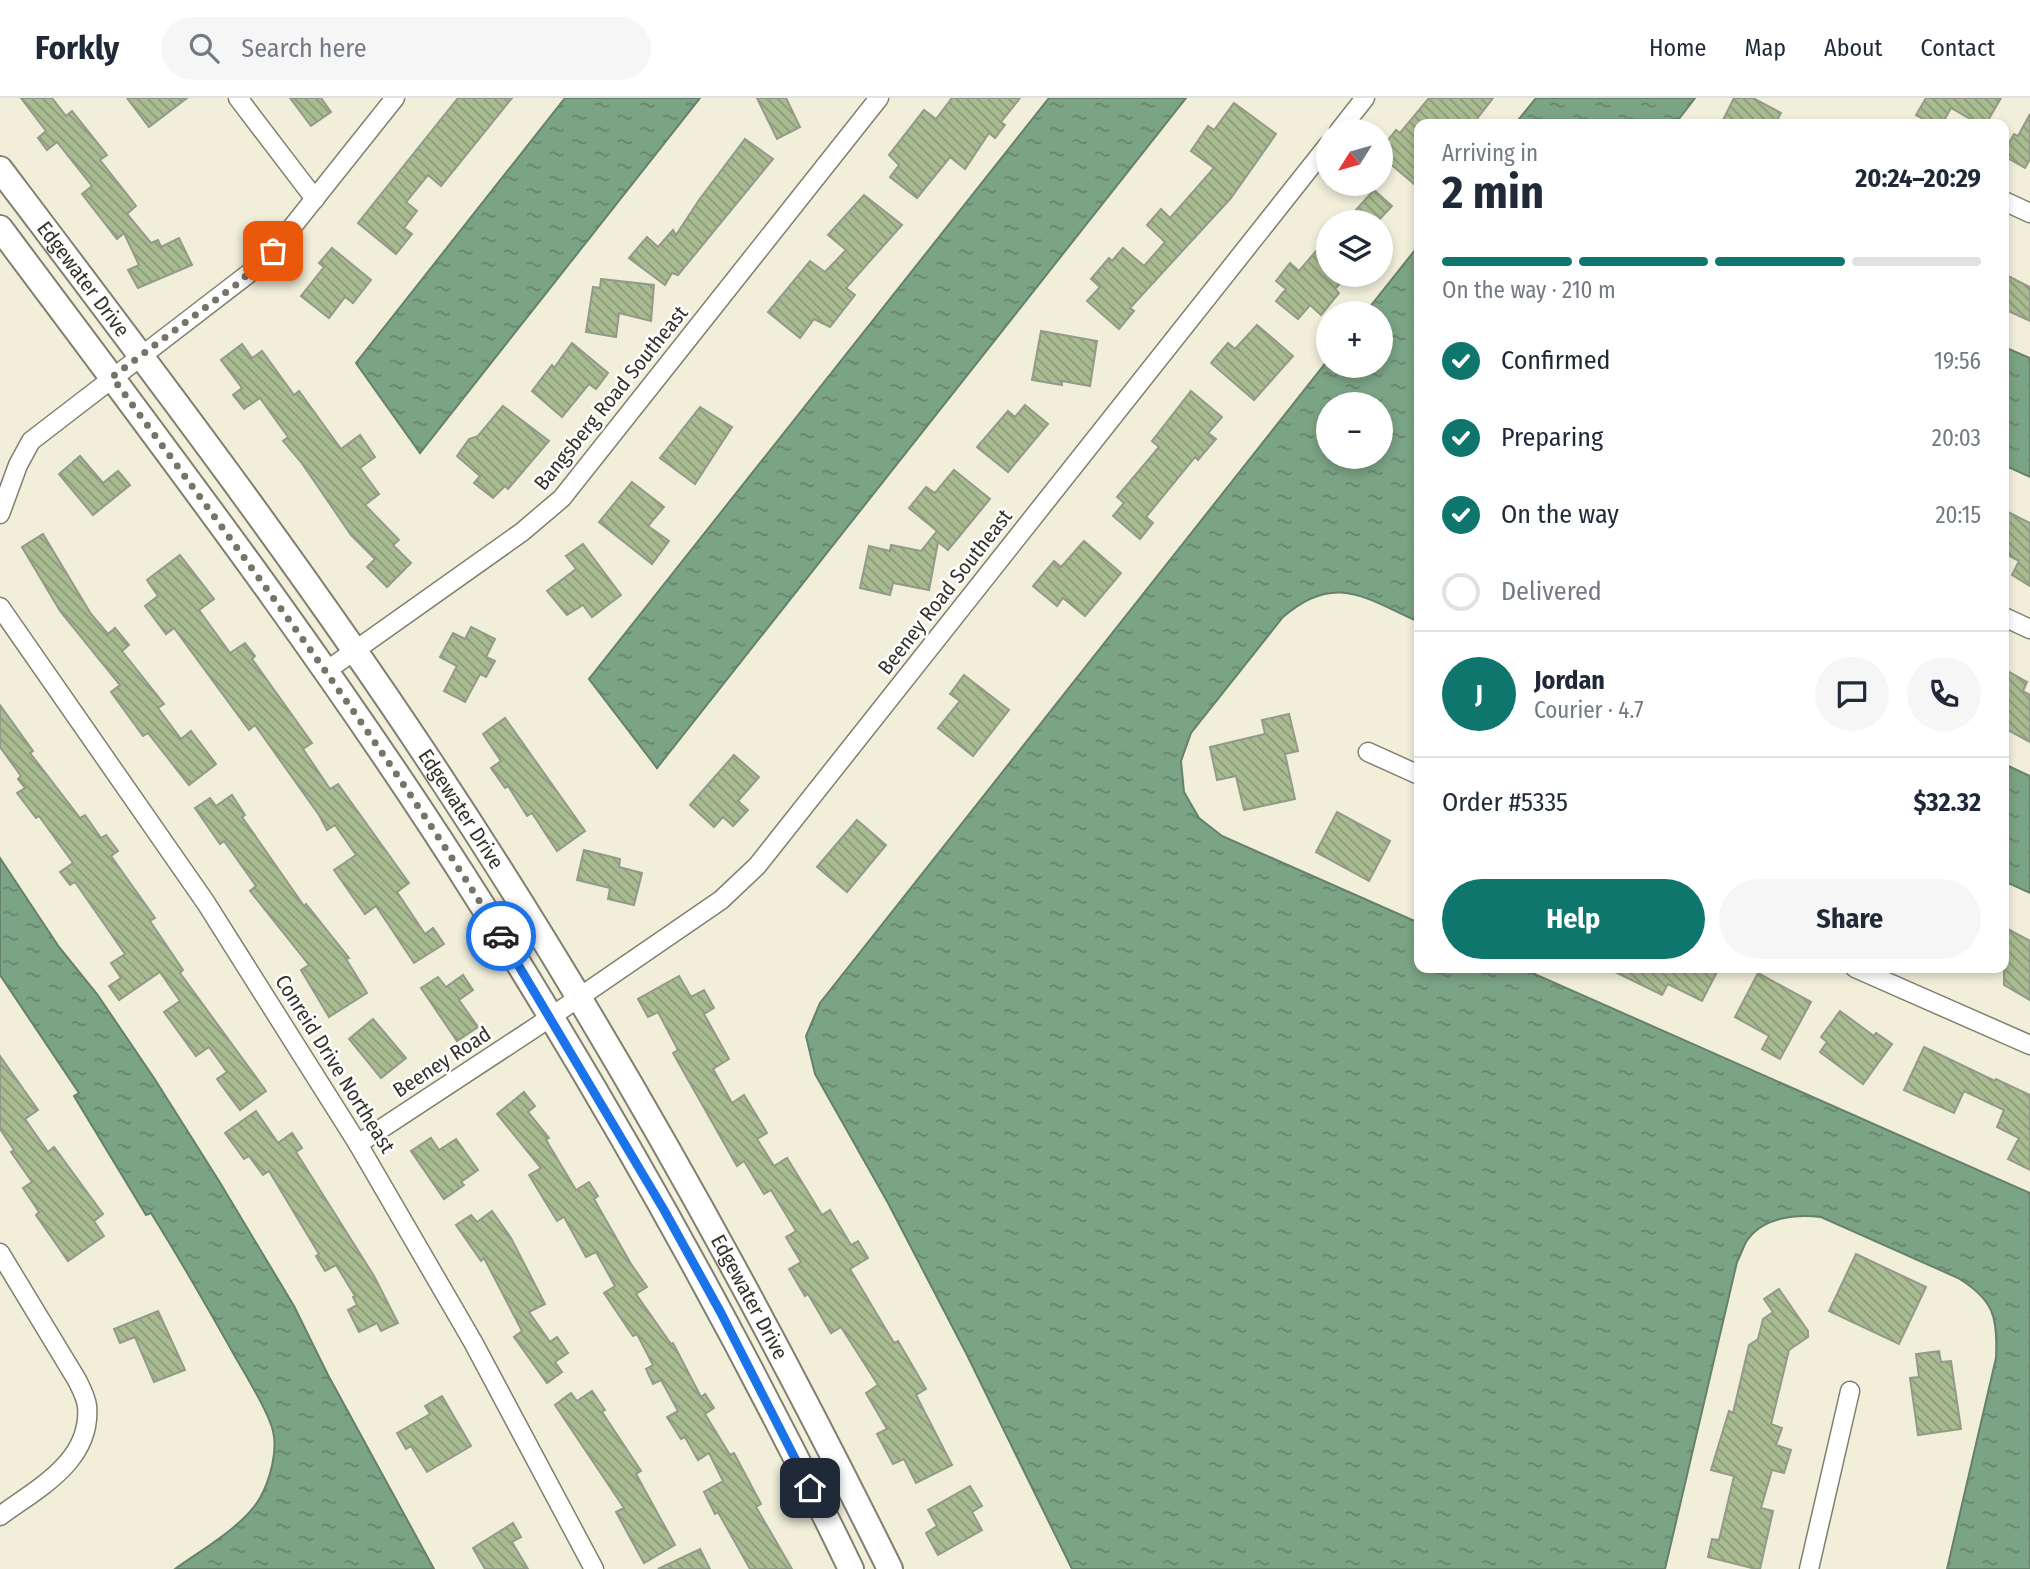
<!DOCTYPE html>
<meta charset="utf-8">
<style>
:root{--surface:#fff;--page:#f6f6f7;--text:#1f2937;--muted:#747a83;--line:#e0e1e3;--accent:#0f766e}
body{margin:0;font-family:"Fira Sans Condensed",sans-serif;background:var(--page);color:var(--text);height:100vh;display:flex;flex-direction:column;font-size:26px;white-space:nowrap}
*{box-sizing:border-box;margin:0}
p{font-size:23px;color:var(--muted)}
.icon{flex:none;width:38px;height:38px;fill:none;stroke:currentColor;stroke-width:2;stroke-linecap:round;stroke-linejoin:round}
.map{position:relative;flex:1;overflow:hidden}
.drawer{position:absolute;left:1414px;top:21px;width:595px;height:854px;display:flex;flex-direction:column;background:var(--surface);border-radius:14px;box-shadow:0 4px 10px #0003}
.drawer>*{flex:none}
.needle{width:46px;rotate:233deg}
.fabs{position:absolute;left:1316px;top:21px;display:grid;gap:14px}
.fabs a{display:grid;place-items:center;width:77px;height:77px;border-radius:50%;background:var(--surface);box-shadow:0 4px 10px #0003;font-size:35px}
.pin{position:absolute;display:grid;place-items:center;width:60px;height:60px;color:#fff;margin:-30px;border-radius:14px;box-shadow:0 4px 10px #0006}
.courier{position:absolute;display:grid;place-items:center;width:70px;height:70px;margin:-35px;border:5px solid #1a73e8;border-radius:50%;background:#fff;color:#222;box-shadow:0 2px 9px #0007}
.overview em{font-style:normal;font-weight:700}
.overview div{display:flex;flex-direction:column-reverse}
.overview{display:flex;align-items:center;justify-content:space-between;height:119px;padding:0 28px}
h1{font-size:46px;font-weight:700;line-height:52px}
.bar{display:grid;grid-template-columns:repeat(4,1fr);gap:10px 7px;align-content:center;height:84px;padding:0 28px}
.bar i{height:9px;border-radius:5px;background:var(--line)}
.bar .current{background:var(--accent)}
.bar p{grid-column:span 4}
.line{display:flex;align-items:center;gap:18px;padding:0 28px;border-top:2px solid var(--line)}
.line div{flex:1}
.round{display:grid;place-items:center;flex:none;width:74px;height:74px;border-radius:37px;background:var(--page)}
ol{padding:0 28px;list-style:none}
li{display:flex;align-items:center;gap:21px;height:77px}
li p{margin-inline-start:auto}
li .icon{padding:7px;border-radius:50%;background:var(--accent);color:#fff;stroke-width:4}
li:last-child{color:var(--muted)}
li i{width:38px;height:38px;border:4px solid var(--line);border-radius:50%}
.primary-button{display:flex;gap:14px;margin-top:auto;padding:14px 28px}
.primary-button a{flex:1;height:80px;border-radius:42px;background:var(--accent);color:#fff;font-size:28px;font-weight:700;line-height:80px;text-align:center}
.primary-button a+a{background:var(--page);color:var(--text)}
header{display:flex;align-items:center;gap:42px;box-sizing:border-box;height:98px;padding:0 35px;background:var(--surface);border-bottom:2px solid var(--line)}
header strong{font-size:33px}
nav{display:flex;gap:38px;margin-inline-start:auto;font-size:24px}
.search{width:490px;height:63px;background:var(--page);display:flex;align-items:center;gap:18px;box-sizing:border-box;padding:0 24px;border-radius:38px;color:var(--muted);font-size:26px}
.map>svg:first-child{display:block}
.water{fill:url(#water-ripples);stroke:#66816a;stroke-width:2;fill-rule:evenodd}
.building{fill:url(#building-back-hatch);stroke:#939a89;stroke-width:2}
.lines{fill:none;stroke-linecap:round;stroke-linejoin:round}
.street-casing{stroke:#827f6e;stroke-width:21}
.secondary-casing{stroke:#827f6e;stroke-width:28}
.street{stroke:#fff;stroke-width:18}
.secondary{stroke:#fff;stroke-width:24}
.done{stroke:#767468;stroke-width:7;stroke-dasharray:0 12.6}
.route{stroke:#1a73e8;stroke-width:9}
.labels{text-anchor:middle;stroke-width:5;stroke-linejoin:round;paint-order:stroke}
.street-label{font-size:21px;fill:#34332b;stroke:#fff}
</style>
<header>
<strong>Forkly</strong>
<div class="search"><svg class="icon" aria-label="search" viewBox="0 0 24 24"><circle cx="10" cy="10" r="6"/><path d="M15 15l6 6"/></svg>Search here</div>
<nav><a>Home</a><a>Map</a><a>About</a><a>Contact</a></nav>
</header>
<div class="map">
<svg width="2030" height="1471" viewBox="0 0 2030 1471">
<defs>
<pattern id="water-ripples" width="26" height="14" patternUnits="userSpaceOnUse" patternTransform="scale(1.75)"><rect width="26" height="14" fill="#7ba385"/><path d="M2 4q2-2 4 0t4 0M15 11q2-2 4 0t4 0" fill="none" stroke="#66856d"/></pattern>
<pattern id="building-back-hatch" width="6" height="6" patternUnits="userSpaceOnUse" patternTransform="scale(1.75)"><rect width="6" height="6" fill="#a9bb90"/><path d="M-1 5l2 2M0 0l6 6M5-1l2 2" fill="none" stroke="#8a9976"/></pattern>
</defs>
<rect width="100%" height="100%" fill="#f1eeda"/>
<g class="water">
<path d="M565 0H700L420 355 356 265Z"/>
<path d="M1049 0H1186L657 670 589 581Z"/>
<path d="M1536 0H1695L1675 26H1515Z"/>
<path d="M1419 147V524C1365 500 1335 474 1283 519L1191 635 1181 663 1184 694 1199 720 1222 738 1419 825V870H1521L2030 1095V1471H1947L1996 1260C1998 1219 1994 1202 1958 1180L1821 1119C1795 1116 1762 1119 1746 1144 1743 1150 1740 1158 1737 1164L1665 1471H1072L966 1255 888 1105 815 976 806 938 820 905 1328 262V268H1381V215H1365ZM1381 306V359H1328V306Z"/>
<path d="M2004 249 2030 260V379L2004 367Z"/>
<path d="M2004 666 2030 678V795L2004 783Z"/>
<path d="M0 760 59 849 97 896 154 980 219 1083 294 1208 328 1277 434 1471H175C201 1452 244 1428 260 1400 270 1382 278 1353 273 1333 269 1315 247 1279 237 1262 209 1212 181 1163 151 1115L146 1117 74 998 79 995 0 877Z"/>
</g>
<g class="building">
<path d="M21 0H52L66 18 72 13 107 57 100 62 136 108 127 116 151 145 158 142 161 149 179 140 192 167 138 190 128 172 139 167 124 135 117 141 82 96 92 88 57 44 47 52 38 40 46 33Z"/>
<path d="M127 0H187L149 29Z"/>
<path d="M290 0H321L331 14 311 28Z"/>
<path d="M458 0H512L441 88 428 77 406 104 417 113 404 130 412 136 396 156 358 125Z"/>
<path d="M757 0H786L800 29 777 41Z"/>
<path d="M952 0H1020L1001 24 1005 27 995 40 989 35 965 71 950 59 917 100 890 79 899 67 889 57 924 12 936 21Z"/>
<path d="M1429 0H1493L1473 26H1419V90L1381 58V51L1396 32 1400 35Z"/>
<path d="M1734 0H1753L1781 15 1775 26H1721Z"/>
<path d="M1926 0H2001L1986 26H1979L1951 10 1942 26H1933L1916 17Z"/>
<path d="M1234 5 1276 36 1231 100 1130 210 1134 213 1119 231 1087 203 1100 189 1091 181 1109 160 1112 163 1123 150 1144 168 1165 144 1147 127 1161 111 1170 120 1214 70 1191 53 1208 28 1214 32Z"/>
<path d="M2030 16V61L2025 70 2004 58V54L2014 36 2018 38Z"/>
<path d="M745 41 773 61 678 177 672 175 665 187 629 160 647 139 658 149 673 132 676 137 699 102Z"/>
<path d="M1374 92 1392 108 1377 124H1345Z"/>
<path d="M864 97 902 127 846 190 855 197 830 229 814 221 800 240 768 214 810 163 825 174 846 152 828 137Z"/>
<path d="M1328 139V177H1347L1335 191 1339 195 1321 217 1310 207 1298 221 1276 203 1286 191 1276 183 1290 165 1299 173Z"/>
<path d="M332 150 371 182 353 205 345 199 329 220 301 198 324 169 319 165Z"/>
<path d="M2004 176 2030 189V223L2004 211Z"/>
<path d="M601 181 654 187 651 223 619 215 616 239 586 234 593 189 600 190Z"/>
<path d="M1257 227 1293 258 1254 302 1211 265 1228 245 1235 251Z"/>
<path d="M1041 233 1097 243 1090 288 1062 283V287L1032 282Z"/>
<path d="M572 245 608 275 596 291 589 286 562 319 532 293 552 267 554 270Z"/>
<path d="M242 246 252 260 262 253 294 297 299 293 341 351 360 337 375 359 360 370 379 396 365 407 399 442 393 447 411 465 387 489 367 469 375 461 351 437 301 364 283 343 288 339 260 300 244 311 233 297 242 290 221 262Z"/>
<path d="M1191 293 1222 319 1208 335 1216 341 1198 362 1195 359 1146 419 1153 425 1140 441 1113 418 1124 405 1117 399 1159 349 1152 343Z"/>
<path d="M1025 307 1048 326 1008 374 977 349 1008 313 1015 319Z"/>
<path d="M503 308 549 343 508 391 505 388 493 400 474 385 480 378 457 358 469 341 478 338Z"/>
<path d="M700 309 732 329 695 386 660 360Z"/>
<path d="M80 358 103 385 118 373 130 387 93 417 59 376Z"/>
<path d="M954 372 990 401 948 452 938 444 929 492 893 485 890 497 860 490 869 448 890 453 891 447 921 453 937 433 909 410 926 389 935 395Z"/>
<path d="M632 384 664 409 648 428 669 443 652 466 599 424Z"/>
<path d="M2004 412 2030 425V488L2012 477 2019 463 2004 455Z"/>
<path d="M43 436 91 516 108 536 115 530 129 547 122 553 164 606 158 610 181 641 191 633 216 666 189 687 148 635 143 638 111 594 120 587 60 513 22 449Z"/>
<path d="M1084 443 1121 475 1085 518 1063 500 1057 508 1033 488 1054 463 1061 469Z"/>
<path d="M583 446 621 497 592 519 583 507 567 517 547 493 576 471 566 458Z"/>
<path d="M180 457 214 501 199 512 230 555 245 545 255 558 252 561 312 645 303 651 330 691 338 686 409 785 397 794 425 836 433 830 444 846 414 865 376 808 365 816 334 772 356 757 335 727 327 732 319 717 255 627 249 632 174 530 166 536 145 508 158 498 147 482Z"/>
<path d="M471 529 495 541 486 559 495 563 486 579 480 576 465 604 444 593 457 568 440 559 453 535 465 541Z"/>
<path d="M2004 571 2027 584 2023 593 2030 597V644L2004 630Z"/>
<path d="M964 577 1009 612 973 658 938 630 960 603 950 596Z"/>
<path d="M0 607 33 653 30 655 80 720 85 717 101 740 106 737 118 753 111 758 155 820 150 823 183 872 180 875 266 993 240 1012 217 981 227 974 209 949 196 958 164 914 180 903 160 874 119 902 109 888 121 880 111 865 125 856 75 784 70 787 60 774 73 765 39 718 36 720 17 695 25 690 18 681 21 678 0 649Z"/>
<path d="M1289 616 1298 653 1285 656 1295 701 1244 712 1236 678 1217 682 1210 649 1265 636 1262 622Z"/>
<path d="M505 620 585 733 557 753 532 715 527 718 508 688 505 690 491 670 501 663 483 636Z"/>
<path d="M734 657 759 679 738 703 748 712 733 728 723 719 714 729 690 707Z"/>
<path d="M232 697 245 717 242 719 304 808 306 806 349 860 346 861 367 895 329 919 301 872 309 867 250 793 256 788 224 743 220 746 195 710 210 700 216 708Z"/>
<path d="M1337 714 1390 743 1369 783 1316 754Z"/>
<path d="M857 722 886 747 847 794 817 769Z"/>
<path d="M584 752 620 761 619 769 642 775 634 807 608 801 610 790 577 782Z"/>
<path d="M2004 829 2030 843V902L2004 887Z"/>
<path d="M1607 870H1719L1702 903 1668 886 1662 897Z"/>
<path d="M1758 875 1811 904 1780 961 1762 951 1769 938 1735 919Z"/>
<path d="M463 877 473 892 459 902 478 929 457 943 421 890 438 879 446 889Z"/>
<path d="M679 878 691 899 704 892 714 910 704 916 729 961 713 971 732 1005 744 997 767 1035 757 1041 774 1068 787 1060 822 1117 830 1112 851 1147 858 1143 868 1160 850 1171 894 1245 898 1243 926 1291 916 1297 952 1367 916 1385 904 1361 893 1366 877 1336 887 1331 866 1295 878 1287 841 1229 831 1235 808 1196 805 1198 789 1171 801 1164 786 1139 796 1133 771 1092 764 1096 744 1063 737 1068 673 955 678 952 658 914 648 919 638 901Z"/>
<path d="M1840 913 1874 938 1876 935 1892 946 1863 986 1820 954 1827 944 1821 939Z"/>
<path d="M373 921 406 960 381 980 349 941Z"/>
<path d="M1924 949 1995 983 1996 981 2030 997V1072L2008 1061 2019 1040 1997 1029 2004 1012 1964 993 1954 1015 1904 992Z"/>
<path d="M0 958 38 1012 25 1021 48 1054 54 1049 103 1116 94 1123 104 1138 68 1163 36 1117 39 1114 23 1090 32 1084 11 1054 14 1052 0 1031Z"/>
<path d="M524 994 535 1008 528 1014 549 1040 546 1042 576 1092 589 1084 598 1098 594 1101 631 1166 647 1189 636 1196 671 1246 673 1245 701 1299 705 1296 714 1310 705 1316 730 1357 734 1355 761 1406 756 1409 792 1471H750L718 1414 715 1416 704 1394 723 1383 709 1355 698 1362 685 1339 681 1341 667 1319 678 1313 661 1282 653 1286 646 1271 653 1267 637 1236 633 1238 604 1195 615 1188 596 1154 586 1159 564 1119 557 1123 529 1077 541 1070 497 1016Z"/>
<path d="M256 1013 278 1045 292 1035 302 1050 296 1054 374 1178 398 1225 381 1233 377 1225 359 1234 348 1212 357 1207 353 1199 355 1198 336 1167 325 1173 316 1158 319 1156 269 1073 263 1077 249 1058 244 1061 225 1035Z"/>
<path d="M431 1040 439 1052 456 1041 478 1072 461 1084 464 1087 444 1101 411 1053Z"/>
<path d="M492 1113 511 1140 545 1206 529 1214 550 1244 557 1239 568 1255 555 1264 562 1274 547 1285 514 1239 522 1233 484 1160 481 1163 456 1127 471 1117 477 1124Z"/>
<path d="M1856 1156 1926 1189 1899 1246 1829 1213Z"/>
<path d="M1779 1191 1808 1233V1239L1789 1252 1771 1326 1782 1330 1776 1347 1791 1352 1784 1375 1772 1372 1761 1410 1773 1413 1760 1471H1756L1708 1459 1712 1441 1719 1442 1734 1378 1711 1372 1729 1313 1733 1315 1749 1247 1758 1241 1763 1221 1773 1214 1764 1201Z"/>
<path d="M158 1213 185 1272 154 1284 135 1239 120 1245 114 1231Z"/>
<path d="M1939 1253 1941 1264 1951 1263 1961 1331 1918 1337 1910 1280 1919 1279 1916 1256Z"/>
<path d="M592 1293 605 1312 602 1314 641 1373 636 1376 675 1447 644 1465 616 1414 624 1410 555 1307 571 1295 577 1303Z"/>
<path d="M442 1298 471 1348 427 1374 411 1348 406 1351 397 1335 430 1316 425 1308Z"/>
<path d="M970 1388 982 1408 972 1414 982 1432 938 1457 926 1435 937 1428 928 1412Z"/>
<path d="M513 1425 521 1439 512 1444 528 1471H485L473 1450Z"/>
<path d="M700 1451 710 1471H658Z"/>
</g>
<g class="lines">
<g class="street-casing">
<g id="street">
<path d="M238 0 315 101"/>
<path d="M1339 33 1365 0"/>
<path d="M2004 103 2030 115"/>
<path d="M0 416 18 367 31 343 256 170 273 153 395 0"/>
<path d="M0 509 206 805 358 1046 473 1244 594 1471"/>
<path d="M2004 519 2030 531"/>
<path d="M326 573 522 434 562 400 879 0"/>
<path d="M1368 654 1419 677"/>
<path d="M1855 870 2030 947"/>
<path d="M358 1046 536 929 721 802 757 768 1328 47"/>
<path d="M0 1155 77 1282C81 1290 86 1299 87 1308 92 1363 38 1390 0 1418"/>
<path d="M1809 1471 1850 1293"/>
</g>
</g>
<g class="secondary-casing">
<g id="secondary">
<path id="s1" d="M0 71C146 264 293 457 427 659 599 918 752 1192 890 1471"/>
<path d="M0 130C166 352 335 573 482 807 617 1021 741 1243 851 1471"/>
</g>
</g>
<use href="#street" class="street"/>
<use href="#secondary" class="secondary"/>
</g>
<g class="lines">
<path class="done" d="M273 153 237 186 112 279C246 462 382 644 501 838"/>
<path class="route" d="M501 838 664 1112 721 1215 810 1390"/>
</g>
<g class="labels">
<g class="street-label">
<text dy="7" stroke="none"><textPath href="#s1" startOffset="138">Edgewater Drive</textPath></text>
<text transform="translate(611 300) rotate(-51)" y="7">Bangsberg Road Southeast</text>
<text transform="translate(945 494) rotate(-52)" y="7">Beeney Road Southeast</text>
<text dy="7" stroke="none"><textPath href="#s1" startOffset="789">Edgewater Drive</textPath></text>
<text transform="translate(442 964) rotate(-33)" y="7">Beeney Road</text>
<text transform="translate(335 966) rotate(58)" y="7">Conreid Drive Northeast</text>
<text dy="7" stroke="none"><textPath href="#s1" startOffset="1356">Edgewater Drive</textPath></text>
</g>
</g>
</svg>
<div class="fabs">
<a><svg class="needle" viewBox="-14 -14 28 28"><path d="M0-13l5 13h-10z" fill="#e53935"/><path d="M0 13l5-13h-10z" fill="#747a83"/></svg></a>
<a><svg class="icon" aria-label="layers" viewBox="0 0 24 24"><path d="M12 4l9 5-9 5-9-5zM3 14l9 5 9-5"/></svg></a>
<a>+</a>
<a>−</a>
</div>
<div class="pin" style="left:273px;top:153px;background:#ea580c"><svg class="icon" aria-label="bag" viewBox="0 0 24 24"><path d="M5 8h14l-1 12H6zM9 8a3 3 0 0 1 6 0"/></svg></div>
<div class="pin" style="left:810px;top:1390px;background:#1f2937"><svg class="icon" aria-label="home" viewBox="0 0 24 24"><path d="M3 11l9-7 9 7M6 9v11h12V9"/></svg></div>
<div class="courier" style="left:501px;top:838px"><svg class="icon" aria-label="car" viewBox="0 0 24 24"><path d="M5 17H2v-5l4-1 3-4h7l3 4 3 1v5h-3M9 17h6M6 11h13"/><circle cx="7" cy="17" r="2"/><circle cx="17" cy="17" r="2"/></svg></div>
<section class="drawer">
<div class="overview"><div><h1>2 min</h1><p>Arriving in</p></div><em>20:24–20:29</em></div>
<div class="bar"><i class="current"></i><i class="current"></i><i class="current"></i><i></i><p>On the way · 210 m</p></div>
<ol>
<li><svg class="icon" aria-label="check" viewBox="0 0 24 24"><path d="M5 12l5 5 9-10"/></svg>Confirmed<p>19:56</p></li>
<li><svg class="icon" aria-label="check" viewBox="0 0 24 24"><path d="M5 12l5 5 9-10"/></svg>Preparing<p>20:03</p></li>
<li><svg class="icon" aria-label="check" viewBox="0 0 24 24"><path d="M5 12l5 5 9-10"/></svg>On the way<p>20:15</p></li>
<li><i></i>Delivered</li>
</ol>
<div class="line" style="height:126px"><b class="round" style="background:var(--accent);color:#fff">J</b><div><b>Jordan</b><p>Courier · 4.7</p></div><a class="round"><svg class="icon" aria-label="chat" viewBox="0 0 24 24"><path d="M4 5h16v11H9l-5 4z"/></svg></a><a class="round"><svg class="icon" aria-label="phone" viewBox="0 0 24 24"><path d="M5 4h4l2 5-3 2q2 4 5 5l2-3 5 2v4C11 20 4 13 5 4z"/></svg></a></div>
<div class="line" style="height:91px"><div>Order #5335</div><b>$32.32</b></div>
<div class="primary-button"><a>Help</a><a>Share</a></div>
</section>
</div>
